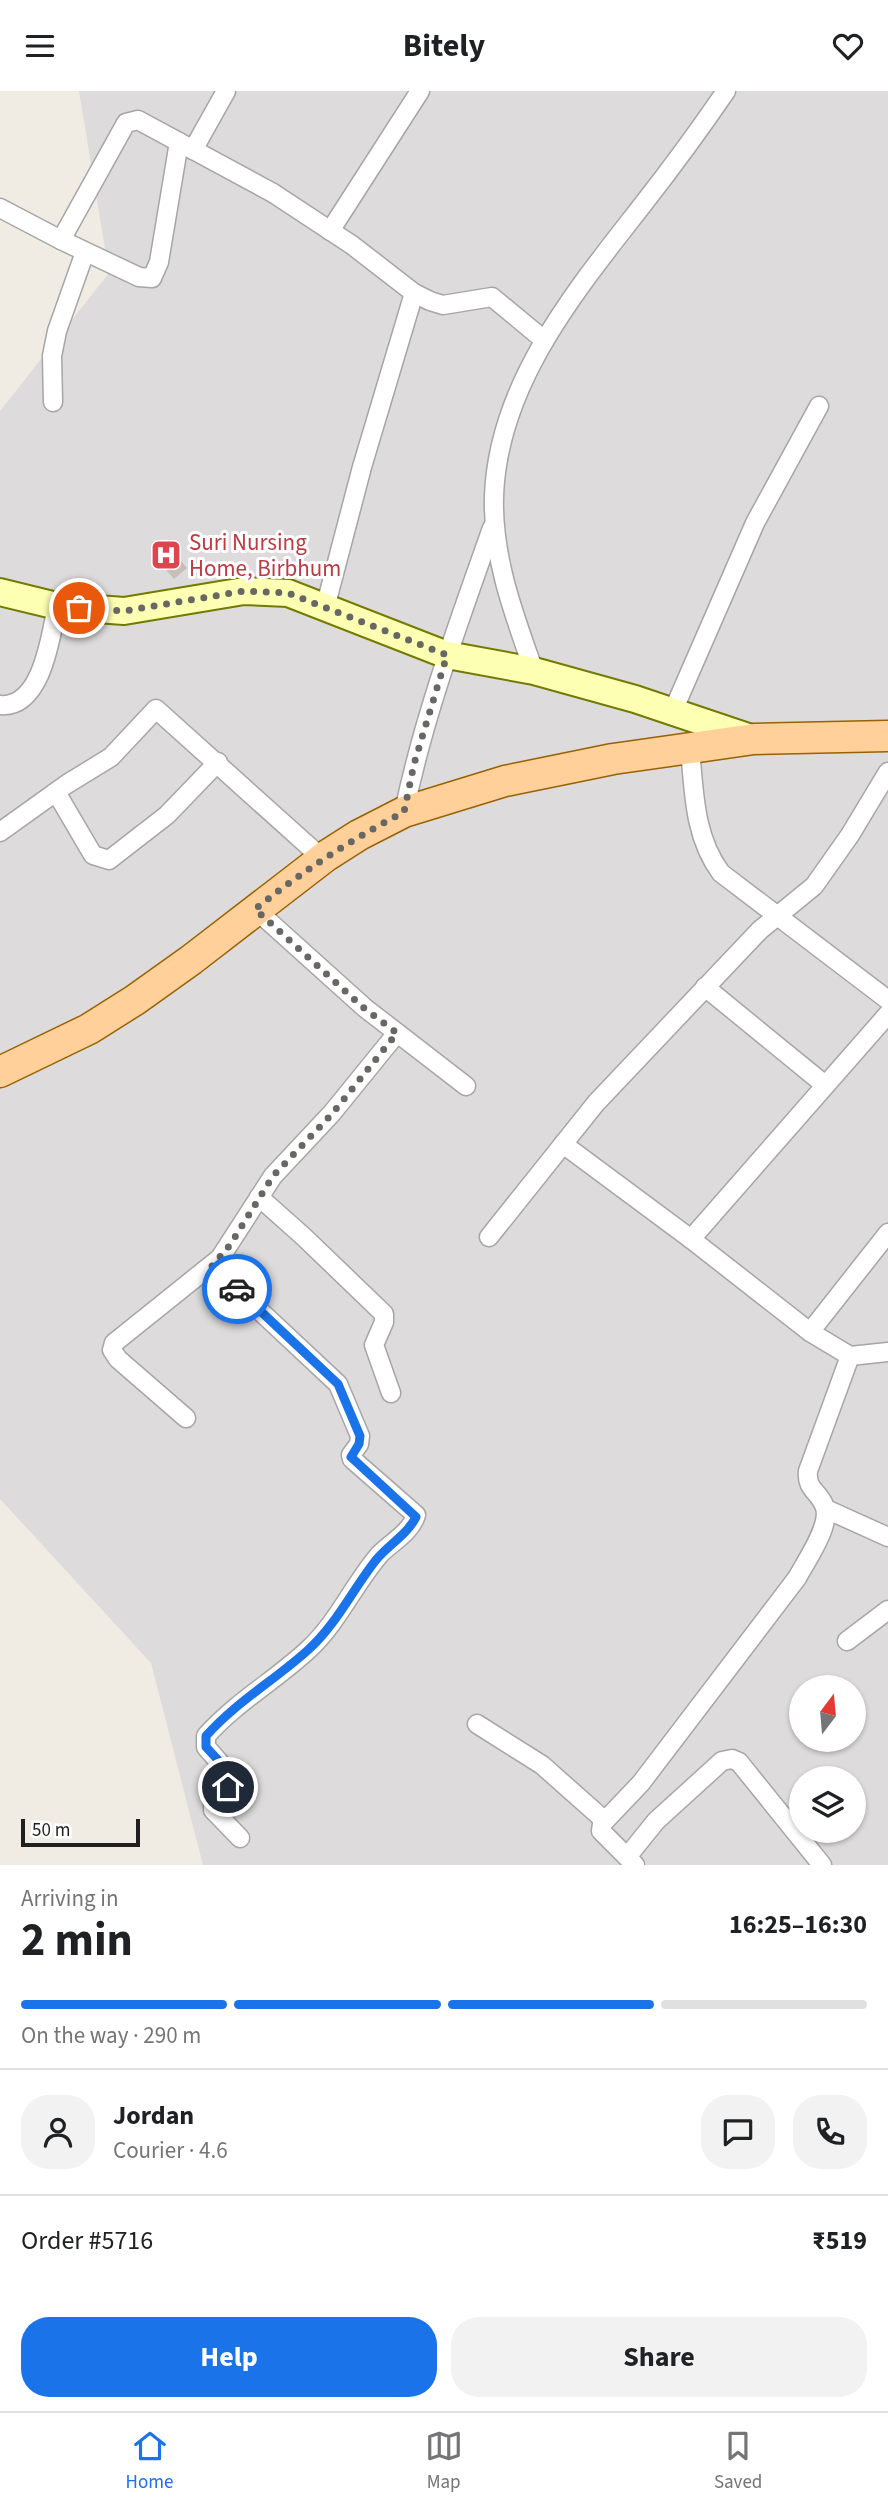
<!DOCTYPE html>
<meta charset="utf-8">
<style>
:root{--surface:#fff;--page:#f2f2f2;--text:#202124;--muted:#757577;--line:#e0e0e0;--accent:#1a73e8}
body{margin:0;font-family:"Source Sans 3",sans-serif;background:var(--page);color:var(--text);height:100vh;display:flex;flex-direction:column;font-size:26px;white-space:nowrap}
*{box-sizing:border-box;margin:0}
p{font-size:23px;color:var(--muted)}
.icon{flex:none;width:38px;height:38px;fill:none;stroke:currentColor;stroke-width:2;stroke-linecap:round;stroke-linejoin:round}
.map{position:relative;height:1774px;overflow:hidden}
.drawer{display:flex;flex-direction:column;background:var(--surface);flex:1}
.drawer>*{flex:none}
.needle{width:46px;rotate:16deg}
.controls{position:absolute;left:789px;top:1584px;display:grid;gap:14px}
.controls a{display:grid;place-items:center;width:77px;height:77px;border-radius:50%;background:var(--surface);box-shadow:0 2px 5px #0004;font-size:35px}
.scale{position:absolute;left:21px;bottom:18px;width:119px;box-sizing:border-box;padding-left:7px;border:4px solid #1f1f1f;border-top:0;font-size:19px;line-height:24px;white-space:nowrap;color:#1f1f1f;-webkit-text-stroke:5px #fff;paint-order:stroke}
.pin{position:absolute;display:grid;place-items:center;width:60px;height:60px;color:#fff;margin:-30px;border:4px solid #fff;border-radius:50%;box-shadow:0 2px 7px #0007}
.courier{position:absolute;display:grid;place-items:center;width:70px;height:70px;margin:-35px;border:5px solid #1a73e8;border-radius:50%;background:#fff;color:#222;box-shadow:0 2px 9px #0007}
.headline em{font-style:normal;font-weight:700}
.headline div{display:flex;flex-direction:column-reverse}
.headline{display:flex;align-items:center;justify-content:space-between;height:119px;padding:0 21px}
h1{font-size:46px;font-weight:700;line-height:52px}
.bar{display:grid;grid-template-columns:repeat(4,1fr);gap:10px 7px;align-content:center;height:84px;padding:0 21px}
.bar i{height:9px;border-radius:5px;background:var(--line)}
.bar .selected{background:var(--accent)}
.bar p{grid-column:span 4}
.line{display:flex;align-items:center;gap:18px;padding:0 21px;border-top:2px solid var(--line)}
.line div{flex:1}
.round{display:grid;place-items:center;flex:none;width:74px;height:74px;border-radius:28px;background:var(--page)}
.primary-button{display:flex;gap:14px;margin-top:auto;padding:14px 21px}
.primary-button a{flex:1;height:80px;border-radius:28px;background:var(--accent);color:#fff;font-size:28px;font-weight:700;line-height:80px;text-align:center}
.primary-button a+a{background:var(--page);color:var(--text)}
header{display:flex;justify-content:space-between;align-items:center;height:91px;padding:0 21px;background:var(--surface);font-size:32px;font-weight:700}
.menu{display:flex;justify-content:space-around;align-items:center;height:98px;border-top:2px solid var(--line);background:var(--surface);font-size:19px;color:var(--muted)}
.menu a{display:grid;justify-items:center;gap:4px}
.menu .selected{color:var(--accent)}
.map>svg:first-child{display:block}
.residential{fill:#dddbdb;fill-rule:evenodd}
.building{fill:#c9beb7}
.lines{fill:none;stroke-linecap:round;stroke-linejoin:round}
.street-casing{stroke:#a6a6a6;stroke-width:21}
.secondary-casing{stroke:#727b00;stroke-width:30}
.primary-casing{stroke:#996100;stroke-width:33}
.street{stroke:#fff;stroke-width:18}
.secondary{stroke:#fdffb3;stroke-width:26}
.primary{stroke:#ffd09a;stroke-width:30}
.done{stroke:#686764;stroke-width:7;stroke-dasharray:0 12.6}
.route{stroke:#1a73e8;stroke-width:9}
.labels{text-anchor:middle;stroke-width:6;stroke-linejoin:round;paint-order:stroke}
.health-label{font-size:23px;fill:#be3a42;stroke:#fff;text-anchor:start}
</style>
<header><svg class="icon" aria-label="menu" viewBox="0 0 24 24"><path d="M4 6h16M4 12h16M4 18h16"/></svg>Bitely<svg class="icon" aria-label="heart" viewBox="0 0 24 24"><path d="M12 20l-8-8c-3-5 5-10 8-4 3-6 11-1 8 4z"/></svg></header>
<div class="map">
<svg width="888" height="1774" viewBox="0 0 888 1774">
<rect width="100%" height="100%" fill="#f0ece4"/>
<path class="residential" d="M79 0H888V1774H203L151 1572 0 1408V320L109 182ZM802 1596H854V1648H802ZM802 1687H854V1740H802Z"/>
<path class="building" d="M165 451 187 477 174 488 151 462Z"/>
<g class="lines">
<g class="street-casing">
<g id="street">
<path d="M193 59 226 0"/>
<path d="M0 117 61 149 126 32 138 29 273 102 352 154 414 202 430 210 443 214 492 206 544 249"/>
<path d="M330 140 420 0"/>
<path d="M61 149 139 186 152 187 159 171 179 51"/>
<path d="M53 311 52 265 57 240 85 161"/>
<path d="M325 517 362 376 414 202"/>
<path d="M534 580C514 524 492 466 494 405 498 291 578 197 644 112 673 75 700 38 726 0"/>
<path d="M0 614C42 618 51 544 57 515"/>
<path d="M673 620 755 432 819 315"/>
<path d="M690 657C694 701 694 746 721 782L888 909"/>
<path d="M56 701 93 764 109 769 167 724 218 671"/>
<path d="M404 721C424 624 459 531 492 437"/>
<path d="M0 741 67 693 111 666 156 618 323 768"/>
<path d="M255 818 365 917 466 995"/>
<path d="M705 896 825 994"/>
<path d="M888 923 691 1148 810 1241 850 1265 888 1261"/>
<path d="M563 1053 691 1148"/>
<path d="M259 1106 304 1146 384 1223V1231L374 1254 391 1302"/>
<path d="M489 1146 596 1012 760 839 814 795 850 744 888 681"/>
<path d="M212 1175 338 1293 360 1345 359 1353 351 1364 352 1368 416 1424C411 1441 392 1451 380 1463 354 1493 338 1531 309 1558 276 1589 236 1611 206 1645V1656L233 1687 228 1696 213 1711V1719L240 1747"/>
<path d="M810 1241 888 1142"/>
<path d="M186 1327 118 1268 112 1259 114 1252 220 1167 273 1085 332 1022 397 942"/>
<path d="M826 1418 888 1446"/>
<path d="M847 1550 888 1519"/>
<path d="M477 1633 542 1674 604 1729"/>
<path d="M627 1766 656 1730 722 1670 732 1668 739 1671 822 1774"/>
<path d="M635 1774 601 1740 602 1733 641 1692 797 1487C806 1470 833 1432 824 1414 818 1400 806 1398 808 1380L850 1265"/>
</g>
</g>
<g class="secondary-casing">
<path id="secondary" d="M0 501 57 515 124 520 244 500 288 502 447 564 534 580 635 608 754 648"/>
</g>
<g class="primary-casing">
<path id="primary" d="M0 981 89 938 135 909 191 869 326 765 359 744 404 721 505 690 613 668 754 648 888 645"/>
</g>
<use href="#street" class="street"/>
<use href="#secondary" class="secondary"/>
<use href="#primary" class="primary"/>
</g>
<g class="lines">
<path class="done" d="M79 517 124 520 244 500 288 502 447 564 414 673 404 721C350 749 302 781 255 818L365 918 397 942 332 1023 273 1085 230 1154 212 1175 237 1198"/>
<path class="route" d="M228 1696 232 1684 206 1656V1645C236 1611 275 1589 308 1559 336 1534 353 1498 376 1469 388 1454 407 1444 416 1426L351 1366 359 1353 360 1345 338 1293 237 1198"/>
</g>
<defs>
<g id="hospital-square" transform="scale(1.575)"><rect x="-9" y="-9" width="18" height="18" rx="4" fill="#e0444e" stroke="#fff"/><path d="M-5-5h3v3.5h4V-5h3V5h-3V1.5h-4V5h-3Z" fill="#fff"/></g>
</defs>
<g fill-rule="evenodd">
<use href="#hospital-square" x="166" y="464"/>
</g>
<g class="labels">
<g class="health-label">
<text x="189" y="459">Suri Nursing<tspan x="189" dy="26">Home, Birbhum</tspan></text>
</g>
</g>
</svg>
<div class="controls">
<a><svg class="needle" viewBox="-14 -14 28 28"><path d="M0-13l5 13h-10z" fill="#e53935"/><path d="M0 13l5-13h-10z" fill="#757577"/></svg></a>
<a><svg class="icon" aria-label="layers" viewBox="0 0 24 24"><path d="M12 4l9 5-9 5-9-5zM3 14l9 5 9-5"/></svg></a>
</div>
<div class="scale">50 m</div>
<div class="pin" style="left:79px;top:517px;background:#ea580c"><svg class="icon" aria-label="bag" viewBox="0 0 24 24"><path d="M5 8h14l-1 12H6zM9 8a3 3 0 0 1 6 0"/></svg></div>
<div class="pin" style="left:228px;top:1696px;background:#1f2937"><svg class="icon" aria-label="home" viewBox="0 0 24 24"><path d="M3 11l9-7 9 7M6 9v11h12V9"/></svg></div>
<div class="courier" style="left:237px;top:1198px"><svg class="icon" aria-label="car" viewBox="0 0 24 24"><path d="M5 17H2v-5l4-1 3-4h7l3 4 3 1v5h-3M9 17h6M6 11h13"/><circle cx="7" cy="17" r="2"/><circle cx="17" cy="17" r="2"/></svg></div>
</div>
<section class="drawer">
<div class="headline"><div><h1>2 min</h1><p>Arriving in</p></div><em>16:25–16:30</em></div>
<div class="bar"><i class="selected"></i><i class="selected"></i><i class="selected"></i><i></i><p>On the way · 290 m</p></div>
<div class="line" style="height:126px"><a class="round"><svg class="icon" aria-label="person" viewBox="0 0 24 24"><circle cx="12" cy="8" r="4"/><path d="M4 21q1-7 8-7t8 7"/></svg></a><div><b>Jordan</b><p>Courier · 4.6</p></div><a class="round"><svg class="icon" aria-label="chat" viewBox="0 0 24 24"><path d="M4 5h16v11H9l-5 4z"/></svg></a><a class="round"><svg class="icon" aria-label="phone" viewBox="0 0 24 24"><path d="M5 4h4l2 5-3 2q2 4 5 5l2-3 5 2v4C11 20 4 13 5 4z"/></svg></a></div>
<div class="line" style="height:91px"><div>Order #5716</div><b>₹519</b></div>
<div class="primary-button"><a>Help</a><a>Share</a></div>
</section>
<nav class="menu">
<a class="selected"><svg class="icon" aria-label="home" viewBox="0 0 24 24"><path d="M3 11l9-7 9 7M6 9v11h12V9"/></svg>Home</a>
<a><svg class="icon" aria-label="map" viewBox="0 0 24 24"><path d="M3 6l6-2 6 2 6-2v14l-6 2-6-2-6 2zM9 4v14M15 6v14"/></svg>Map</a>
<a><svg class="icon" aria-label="saved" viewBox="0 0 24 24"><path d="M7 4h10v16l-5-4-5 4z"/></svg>Saved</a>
</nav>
